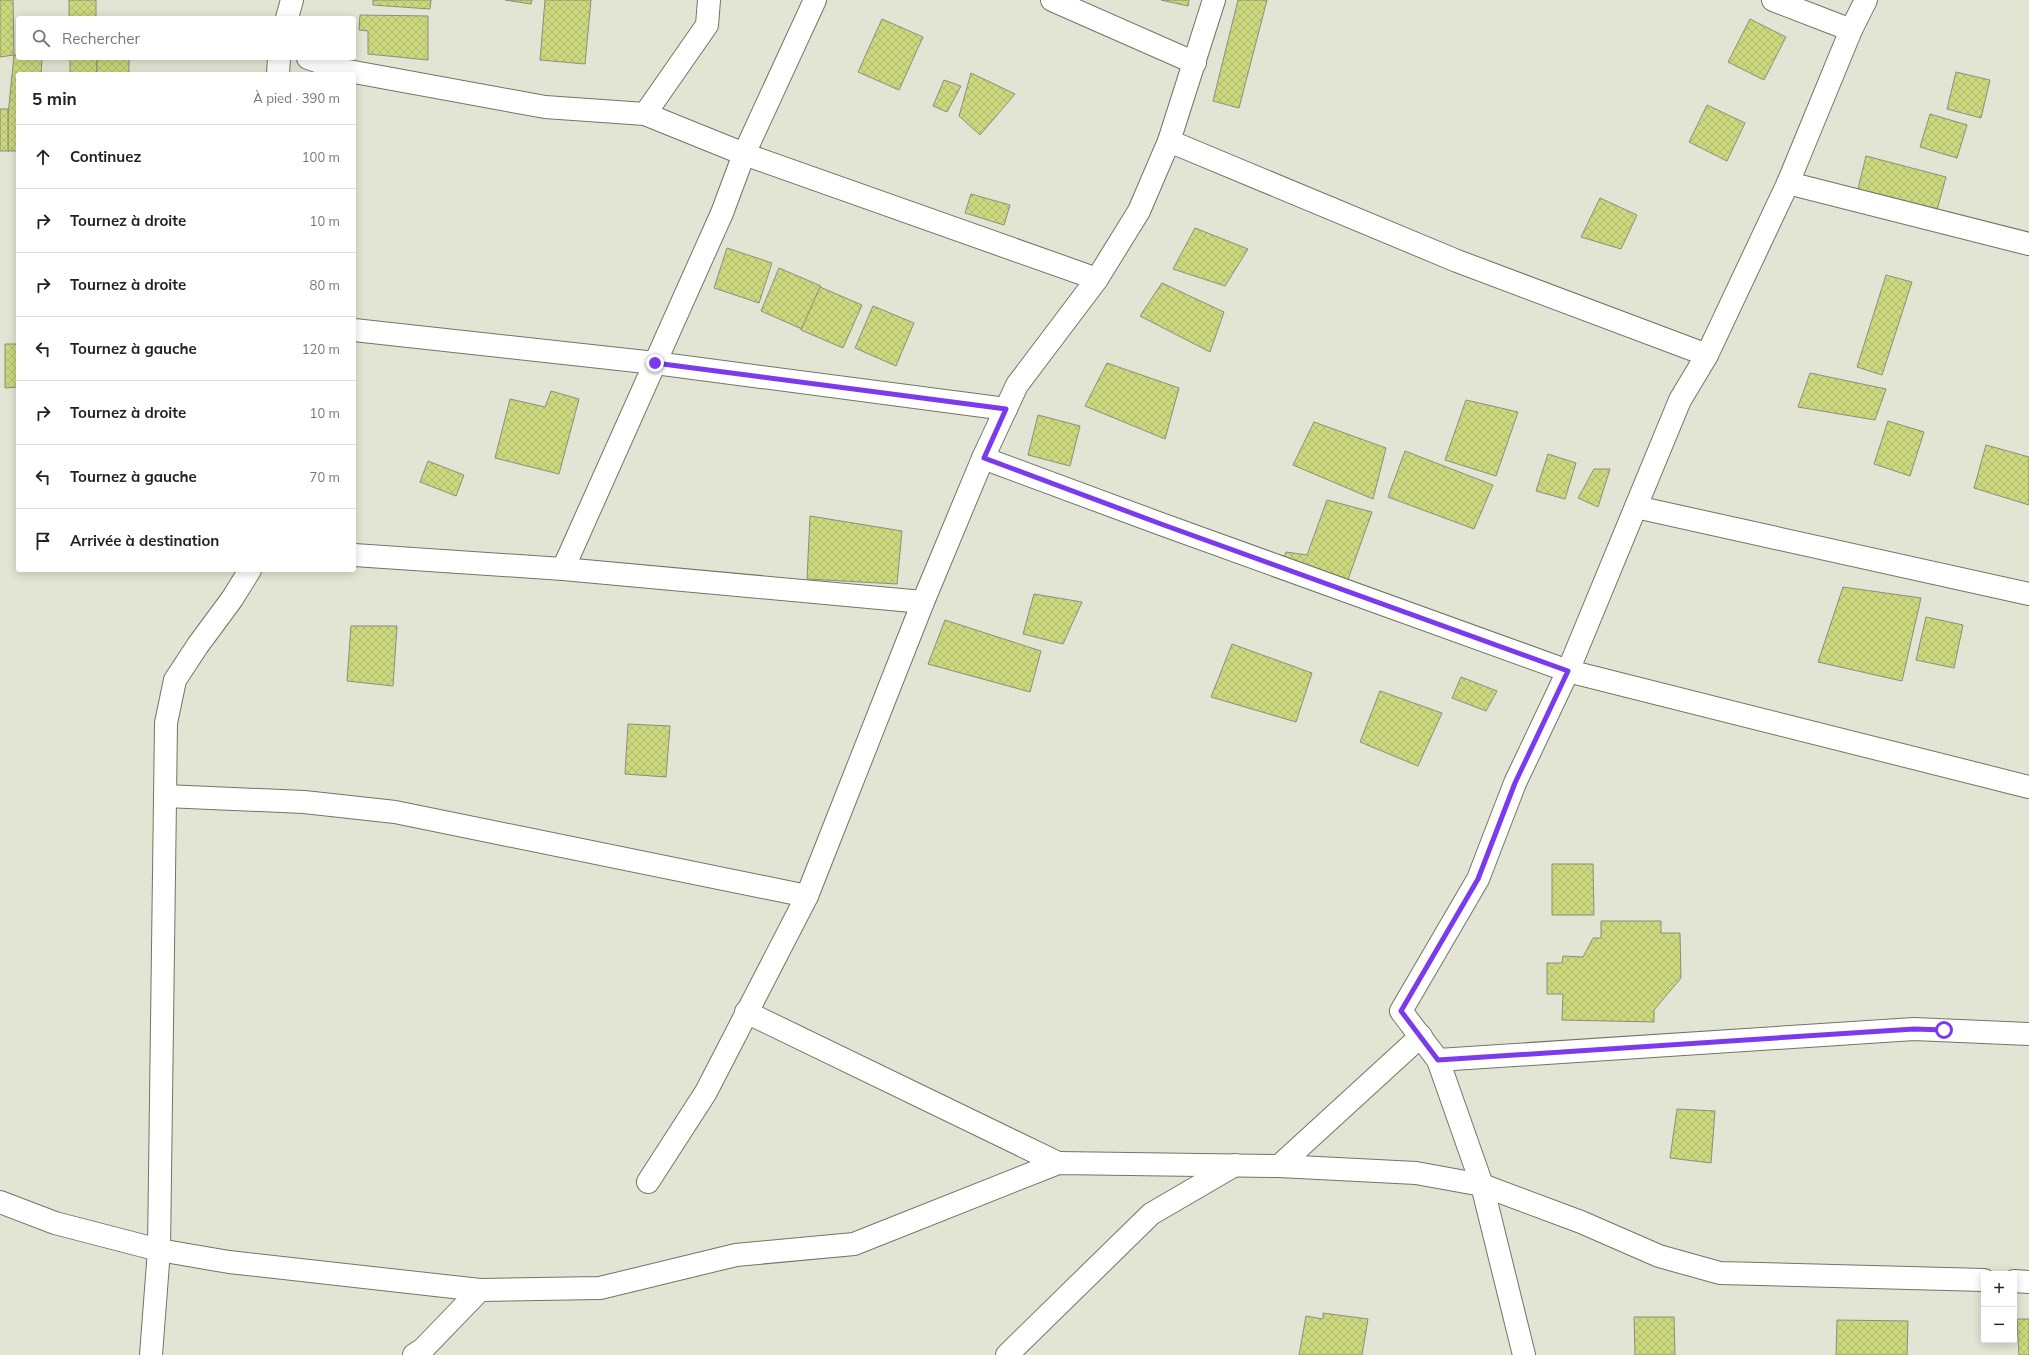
<!DOCTYPE html>
<html lang="fr">
<head>
<meta charset="utf-8">
<style>
  :root { --surface:#fff; --page:#f6f6f6; --text:#222; --muted:#767676; --line:#e0e0e0 }
  body { margin:0; font-family:Mulish,sans-serif; background:var(--page); color:var(--text) }
  .controls { position:absolute; right:12px; bottom:12px; display:grid; overflow:hidden; border-radius:4px; box-shadow:0 2px 10px #0003 }
  .controls button { width:36px; height:36px; display:grid; place-items:center; padding:0; border:0; border-bottom:1px solid var(--line); background:var(--surface); color:var(--text); font:20px sans-serif }
  .stop { position:absolute; width:12px; height:12px; margin:-9px; border:3px solid #7c3aed; border-radius:50%; background:#fff }
  .stop.end { background:#7c3aed; border-color:#fff; box-shadow:0 1px 4px #0008 }
  .list { margin:0; padding:0; list-style:none }
  h2 { display:flex; justify-content:space-between; align-items:center; height:52px; margin:0; padding:0 16px; font-size:17px }
  h2 small { font-size:13px; font-weight:400; color:var(--muted) }
  .list li { display:grid; grid-template-columns:26px 1fr auto; gap:12px; align-items:center; box-sizing:border-box; height:64px; padding:0 16px; border-top:1px solid var(--line) }
  .list b { display:block; font-size:15px; white-space:nowrap }
  .list em { font-size:13px; font-style:normal; color:var(--muted) }
  .icon { flex:none; width:22px; height:22px; fill:none; stroke:currentColor; stroke-width:2; stroke-linecap:round; stroke-linejoin:round }
  .map { position:relative; flex:none; width:2029px; height:1355px; overflow:hidden }
  .search { position:absolute; background:var(--surface); box-shadow:0 2px 10px #0003; left:16px; top:16px; width:340px; height:44px; display:flex; align-items:center; gap:10px; box-sizing:border-box; padding:0 14px; border-radius:4px; color:var(--muted); font-size:15px }
  .panel { position:absolute; background:var(--surface); box-shadow:0 2px 10px #0003; left:16px; top:72px; width:340px; height:500px; border-radius:4px }
  .map>svg:first-child { display:block }
  .building { fill:url(#building-cross-hatch); stroke:#8b8e7e }
  .lines { fill:none; stroke-linecap:round; stroke-linejoin:round }
  .minor-casing { stroke:#727565; stroke-width:24 }
  .minor { stroke:#fff; stroke-width:22 }
  .route { stroke:#7c3aed; stroke-width:5 }
</style>
</head>
<body>
<div class="map">
<svg width="2029" height="1355" viewBox="0 0 2029 1355">
  <defs>
    <pattern id="building-cross-hatch" width="8" height="8" patternUnits="userSpaceOnUse"><rect width="8" height="8" fill="#cbd87d"/><path d="M0 0l8 8M0 8l8-8" fill="none" stroke="#afba6c"/></pattern>
  </defs>
  <rect width="100%" height="100%" fill="#e2e5d3"/>
  <g class="building">
    <path d="M0 0H13L14 55 0 57Z"/>
    <rect x="69" y="0" width="27" height="18"/>
    <path d="M373 0H431L430 9 373 5Z"/>
    <path d="M505 0H532L531 4Z"/>
    <path d="M545 0H591L585 64 540 60Z"/>
    <path d="M1161 0H1189L1188 6Z"/>
    <path d="M1238 0H1267L1239 108 1213 101Z"/>
    <path d="M360 15 428 16V60L368 54V31L359 30Z"/>
    <path d="M882 19 923 37 899 90 858 72Z"/>
    <path d="M1750 19 1786 37 1764 80 1728 62Z"/>
    <path d="M14 55H18V58H42L41 74H18V151H8V116Z"/>
    <rect x="70" y="58" width="27" height="16"/>
    <rect x="97" y="58" width="32" height="16"/>
    <path d="M1956 72 1990 80 1981 118 1947 109Z"/>
    <path d="M971 73 1015 94 980 135 959 116Z"/>
    <path d="M944 80 961 86 947 112 933 106Z"/>
    <path d="M1707 105 1745 123 1727 161 1689 142Z"/>
    <rect x="0" y="109" width="8" height="42"/>
    <path d="M1930 114 1967 125 1957 158 1920 147Z"/>
    <path d="M1866 156 1946 177 1937 210 1858 189Z"/>
    <path d="M971 194 1010 205 1004 225 965 213Z"/>
    <path d="M1600 198 1637 215 1621 249 1581 237Z"/>
    <path d="M1195 228 1248 249 1225 286 1173 269Z"/>
    <path d="M727 248 772 263 759 303 714 288Z"/>
    <path d="M779 268 821 286 802 329 761 311Z"/>
    <path d="M1886 275 1912 282 1882 375 1857 367Z"/>
    <path d="M1162 283 1224 312 1210 352 1140 316Z"/>
    <path d="M820 287 862 305 843 348 801 330Z"/>
    <path d="M873 306 914 323 896 366 855 348Z"/>
    <path d="M5 344H18V387L5 388Z"/>
    <path d="M1107 363 1179 388 1165 439 1085 406Z"/>
    <path d="M1810 373 1886 389 1875 420 1798 407Z"/>
    <path d="M551 391 579 399 559 474 495 458 510 399 545 407Z"/>
    <path d="M1466 400 1518 412 1496 476 1445 460Z"/>
    <path d="M1038 415 1080 426 1070 466 1028 455Z"/>
    <path d="M1888 421 1924 432 1910 476 1874 464Z"/>
    <path d="M1314 422 1386 448 1373 499 1293 465Z"/>
    <path d="M1986 445 2029 457V505L1974 488Z"/>
    <path d="M1405 451 1493 485 1474 529 1388 497Z"/>
    <path d="M1548 454 1576 463 1565 499 1536 491Z"/>
    <path d="M428 461 464 475 456 496 420 482Z"/>
    <path d="M1594 469H1610L1598 507 1578 498Z"/>
    <path d="M1327 500 1372 512 1346 585 1281 564 1286 552 1307 555Z"/>
    <path d="M810 516 902 531 897 584 807 579Z"/>
    <path d="M1843 587 1921 598 1902 681 1818 662Z"/>
    <path d="M1034 594 1082 602 1063 644 1023 634Z"/>
    <path d="M1926 617 1963 625 1954 668 1916 660Z"/>
    <path d="M945 620 1041 651 1030 692 928 664Z"/>
    <path d="M351 626H397L393 686 347 681Z"/>
    <path d="M1232 644 1312 673 1296 722 1211 697Z"/>
    <path d="M1461 677 1497 691 1486 711 1452 698Z"/>
    <path d="M1380 691 1442 713 1418 766 1360 742Z"/>
    <path d="M628 724 670 726 666 777 625 774Z"/>
    <path d="M1552 864H1593L1594 915H1552Z"/>
    <path d="M1601 921H1661V933H1680L1681 978 1654 1010V1022L1562 1020 1563 994H1547V963H1562L1563 956 1583 957 1593 938H1601Z"/>
    <path d="M1677 1109 1715 1111 1711 1163 1670 1158Z"/>
    <path d="M1323 1313 1368 1319 1362 1355H1299L1306 1316 1323 1319Z"/>
    <path d="M1634 1317H1674L1675 1355H1635Z"/>
    <path d="M2017 1319H2029V1355H2019Z"/>
    <path d="M1837 1320 1908 1321 1907 1355H1836Z"/>
  </g>
  <g class="lines">
    <defs>
      <g id="minor">
        <path d="M1052 0 1195 63"/>
        <path d="M1773 0 1851 30"/>
        <path d="M287 18 292 0"/>
        <path d="M308 58 343 70 545 107 645 114 744 154 1097 279"/>
        <path d="M278 74 279 58"/>
        <path d="M645 114 707 25 709 0"/>
        <path d="M1169 141 1457 261 1707 355"/>
        <path d="M1788 183 2029 244"/>
        <path d="M354 330 655 363 1006 409"/>
        <path d="M983 458 1161 524 1568 671 2029 787"/>
        <path d="M1636 507 2029 594"/>
        <path d="M354 555 563 569 923 602"/>
        <path d="M563 569 722 213 744 154 815 0"/>
        <path d="M165 796 304 802 395 812 807 896"/>
        <path d="M746 1012 1058 1163"/>
        <path d="M1438 1060 1914 1029 2029 1034"/>
        <path d="M1279 1166 1421 1036"/>
        <path d="M648 1182 706 1092 807 896 923 602 983 458 1017 385 1097 279 1139 211 1169 141 1214 0"/>
        <path d="M0 1202 55 1223 159 1250 229 1262 480 1290 600 1288 736 1255 854 1244 1058 1163 1279 1166 1416 1173 1482 1185 1581 1222 1659 1256 1720 1273 1984 1280"/>
        <path d="M2014 1281 2029 1282"/>
        <path d="M151 1355 159 1250 166 723 175 680 198 645 232 599 250 570"/>
        <path d="M414 1355 423 1349 480 1290"/>
        <path d="M1007 1355 1151 1214 1235 1165"/>
        <path d="M1524 1355 1482 1185 1438 1060 1401 1011 1478 879 1515 783 1568 671 1680 400 1707 355 1788 183 1851 30 1866 0"/>
      </g>
    </defs>
    <use href="#minor" class="minor-casing"/>
    <use href="#minor" class="minor"/>
  </g>
  <g class="lines">
    <path class="route" d="M655 363 1006 409 984 458 1161 524 1568 671 1515 783 1478 879 1401 1011 1438 1060 1914 1029 1944 1030"/>
  </g>
</svg>
<div class="controls">
<button>+</button>
<button>−</button>
</div>
<div class="stop" style="left:1944px;top:1030px"></div>
<div class="stop end" style="left:655px;top:363px"></div>
<div class="search"><svg class="icon" aria-label="search" viewBox="0 0 24 24"><circle cx="10" cy="10" r="6"/><path d="M15 15l6 6"/></svg>Rechercher</div>
<section class="panel">
<h2>5 min<small>À pied · 390 m</small></h2>
<ul class="list">
<li><svg class="icon" aria-label="ahead" viewBox="0 0 24 24"><path d="M12 20V5M6 11l6-6 6 6"/></svg><div><b>Continuez</b></div><em>100 m</em></li>
<li><svg class="icon" aria-label="right" viewBox="0 0 24 24"><path d="M7 20v-9h11M14 6l5 5-5 5"/></svg><div><b>Tournez à droite</b></div><em>10 m</em></li>
<li><svg class="icon" aria-label="right" viewBox="0 0 24 24"><path d="M7 20v-9h11M14 6l5 5-5 5"/></svg><div><b>Tournez à droite</b></div><em>80 m</em></li>
<li><svg class="icon" aria-label="left" viewBox="0 0 24 24"><path d="M17 20v-9H6M10 6l-5 5 5 5"/></svg><div><b>Tournez à gauche</b></div><em>120 m</em></li>
<li><svg class="icon" aria-label="right" viewBox="0 0 24 24"><path d="M7 20v-9h11M14 6l5 5-5 5"/></svg><div><b>Tournez à droite</b></div><em>10 m</em></li>
<li><svg class="icon" aria-label="left" viewBox="0 0 24 24"><path d="M17 20v-9H6M10 6l-5 5 5 5"/></svg><div><b>Tournez à gauche</b></div><em>70 m</em></li>
<li><svg class="icon" aria-label="arrive" viewBox="0 0 24 24"><path d="M6 21V4h12l-3 4 3 4H6"/></svg><div><b>Arrivée à destination</b></div></li>
</ul>
</section>
</div>
</body>
</html>
